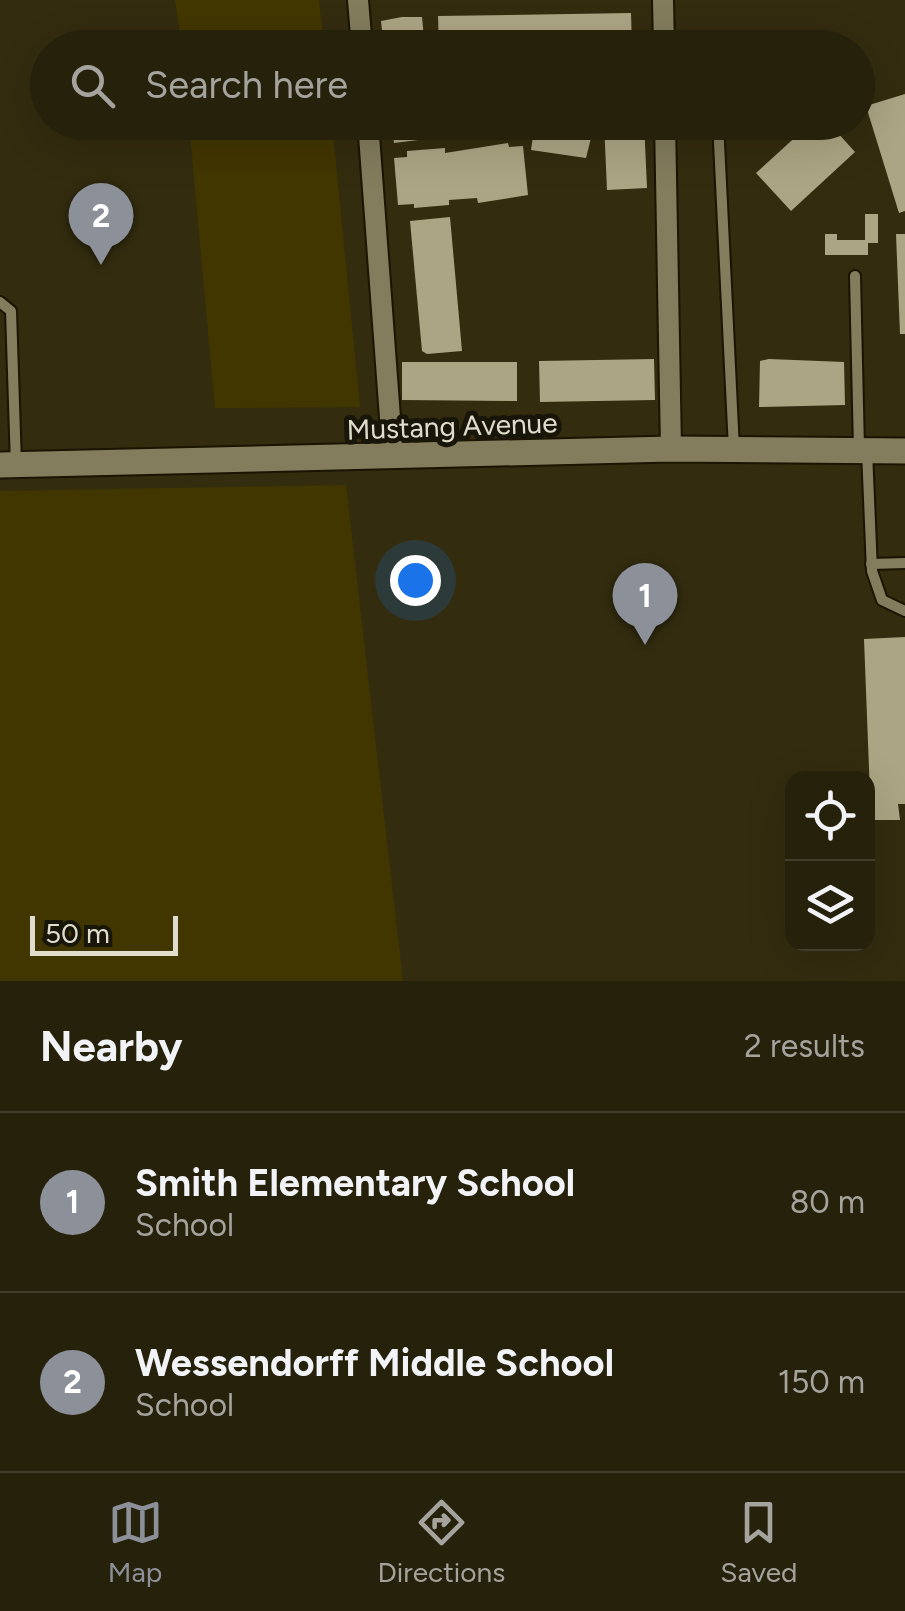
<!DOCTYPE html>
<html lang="en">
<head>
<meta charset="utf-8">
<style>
  :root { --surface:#26210b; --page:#2e2914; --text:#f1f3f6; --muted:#a4a39d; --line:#423e2c; --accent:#8c9099 }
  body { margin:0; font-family:Figtree,sans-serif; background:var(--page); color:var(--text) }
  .controls { position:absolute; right:30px; bottom:30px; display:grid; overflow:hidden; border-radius:20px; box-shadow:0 10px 40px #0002 }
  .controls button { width:90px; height:90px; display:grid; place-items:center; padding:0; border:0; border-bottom:2px solid var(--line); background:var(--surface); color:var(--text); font:50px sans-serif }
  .scale { position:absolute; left:30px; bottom:25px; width:148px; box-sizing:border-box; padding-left:10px; border:5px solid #e1ddcd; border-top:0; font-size:28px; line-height:35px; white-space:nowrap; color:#e1ddcd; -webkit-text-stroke:8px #181509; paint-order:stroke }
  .you { position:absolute; left:415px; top:580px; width:35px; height:35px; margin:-25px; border:8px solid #fff; border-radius:50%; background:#1a73e8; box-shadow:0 0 0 15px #1a73e833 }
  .badge { display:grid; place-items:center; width:65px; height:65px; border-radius:50%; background:var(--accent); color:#fff; font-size:32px; font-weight:700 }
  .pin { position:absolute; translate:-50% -82px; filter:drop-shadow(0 2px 5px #0008) }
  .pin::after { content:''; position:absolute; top:52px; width:35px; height:30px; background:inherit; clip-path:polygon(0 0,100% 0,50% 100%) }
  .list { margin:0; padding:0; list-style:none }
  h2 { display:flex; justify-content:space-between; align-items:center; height:130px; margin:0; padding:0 40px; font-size:42px }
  h2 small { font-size:32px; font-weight:400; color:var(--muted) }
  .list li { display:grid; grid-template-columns:65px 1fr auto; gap:30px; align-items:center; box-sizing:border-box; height:180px; padding:0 40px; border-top:2px solid var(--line) }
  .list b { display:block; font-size:38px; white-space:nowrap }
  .list p { margin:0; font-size:32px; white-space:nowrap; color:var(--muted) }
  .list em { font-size:32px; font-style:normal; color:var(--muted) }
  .icon { flex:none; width:55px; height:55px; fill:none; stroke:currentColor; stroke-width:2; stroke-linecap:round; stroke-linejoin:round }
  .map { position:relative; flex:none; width:905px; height:981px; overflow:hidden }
  .search { position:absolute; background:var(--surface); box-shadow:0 10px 40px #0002; left:30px; right:30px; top:30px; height:110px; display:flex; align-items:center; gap:25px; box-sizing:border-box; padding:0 35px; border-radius:55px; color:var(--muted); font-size:38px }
  .sheet { height:490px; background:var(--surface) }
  nav { display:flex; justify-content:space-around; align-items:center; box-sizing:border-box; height:140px; border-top:2px solid var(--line); background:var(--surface); font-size:28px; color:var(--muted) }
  nav a { display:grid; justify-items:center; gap:5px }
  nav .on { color:var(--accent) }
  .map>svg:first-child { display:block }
  .green { fill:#423600 }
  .building { fill:#aca584 }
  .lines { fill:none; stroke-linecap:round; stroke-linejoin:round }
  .lane-casing { stroke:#1b1400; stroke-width:14 }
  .street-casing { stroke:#1b1400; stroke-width:24 }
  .secondary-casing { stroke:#1b1400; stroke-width:29 }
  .lane { stroke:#837c5d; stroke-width:10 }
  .street { stroke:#837c5d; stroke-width:20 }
  .secondary { stroke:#837c5d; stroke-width:25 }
  .labels { text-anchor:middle; stroke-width:10; stroke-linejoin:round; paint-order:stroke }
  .street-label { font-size:28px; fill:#e1ddcd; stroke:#181509 }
</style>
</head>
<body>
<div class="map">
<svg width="905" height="981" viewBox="0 0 905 981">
  <rect width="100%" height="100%" fill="#332c0f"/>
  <g class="green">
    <path d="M175 0H319L324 47H182Z"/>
    <path d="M189 123H332L360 407 215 408Z"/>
    <path d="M346 485 403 981H0V491Z"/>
  </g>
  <g class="building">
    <path d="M631 13 632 48H439L438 16Z"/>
    <path d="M402 17H422L425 48H384L381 21Z"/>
    <path d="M905 94V211L899 213 866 106Z"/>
    <path d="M392 122H434L435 138 394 143Z"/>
    <path d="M440 122H521L519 132 497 129V133Z"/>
    <path d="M529 122H595L586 158 531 150 534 129H529Z"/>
    <path d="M604 122H644L647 188 607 190Z"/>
    <path d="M812 122H828L855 152 791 211 756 173Z"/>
    <path d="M508 143 509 147 523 146 528 195 478 203 477 198 449 200V205L414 208V204L398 205 394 158 407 157V151L445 148V153Z"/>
    <path d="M865 214H878V243H868V255H825V234H837V240H865Z"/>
    <path d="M450 217 462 351 427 354 422 351 410 221Z"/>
    <path d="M896 234H905V334H900Z"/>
    <path d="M654 359 655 400 540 402 539 361Z"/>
    <path d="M769 359 844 362 845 405 759 407 760 361Z"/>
    <path d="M402 362H517V401L402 400Z"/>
    <path d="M905 637V804H898L900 820H871L864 639Z"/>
  </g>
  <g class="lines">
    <defs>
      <g id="lane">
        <path d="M714 41V48"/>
        <path d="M718 122 734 449"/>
        <path d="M855 276 859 449"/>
        <path d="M0 302 11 311 16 465"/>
        <path d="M867 451 872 571 882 600 905 611"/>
        <path d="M871 564 905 563"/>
      </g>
      <g id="street">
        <path d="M358 0 362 48"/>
        <path d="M663 0 664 48"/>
        <path d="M368 122 393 458"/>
        <path d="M665 122 671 449"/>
      </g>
      <path id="secondary" d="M0 465 671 449 905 451"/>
    </defs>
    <use href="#lane" class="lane-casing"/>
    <use href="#street" class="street-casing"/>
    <use href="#secondary" class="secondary-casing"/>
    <use href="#lane" class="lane"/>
    <use href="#street" class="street"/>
    <use href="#secondary" class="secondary"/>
  </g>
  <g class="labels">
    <g class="street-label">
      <text transform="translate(452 426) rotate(-2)" y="10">Mustang Avenue</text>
    </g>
  </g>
</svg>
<div class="controls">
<button><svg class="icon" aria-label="locate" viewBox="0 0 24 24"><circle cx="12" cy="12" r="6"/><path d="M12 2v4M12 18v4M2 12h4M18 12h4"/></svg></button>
<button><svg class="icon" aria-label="layers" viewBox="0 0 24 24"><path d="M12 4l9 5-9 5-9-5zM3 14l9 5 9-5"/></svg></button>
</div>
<div class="scale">50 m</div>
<div class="you"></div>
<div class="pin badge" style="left:645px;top:645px">1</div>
<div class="pin badge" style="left:101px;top:265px">2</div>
<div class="search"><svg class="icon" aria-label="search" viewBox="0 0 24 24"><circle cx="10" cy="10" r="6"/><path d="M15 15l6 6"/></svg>Search here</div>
</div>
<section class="sheet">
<h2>Nearby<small>2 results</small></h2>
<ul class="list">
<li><span class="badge">1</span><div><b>Smith Elementary School</b><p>School</p></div><em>80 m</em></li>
<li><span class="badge">2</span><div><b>Wessendorff Middle School</b><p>School</p></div><em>150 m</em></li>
</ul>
</section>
<nav>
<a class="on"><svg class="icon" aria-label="map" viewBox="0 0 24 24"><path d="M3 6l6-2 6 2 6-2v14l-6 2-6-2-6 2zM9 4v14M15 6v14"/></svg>Map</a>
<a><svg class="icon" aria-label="directions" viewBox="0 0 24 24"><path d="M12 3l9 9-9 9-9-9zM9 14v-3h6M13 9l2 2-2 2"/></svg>Directions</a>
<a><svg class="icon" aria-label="saved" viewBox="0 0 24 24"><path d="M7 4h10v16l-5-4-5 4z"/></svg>Saved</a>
</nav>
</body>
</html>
